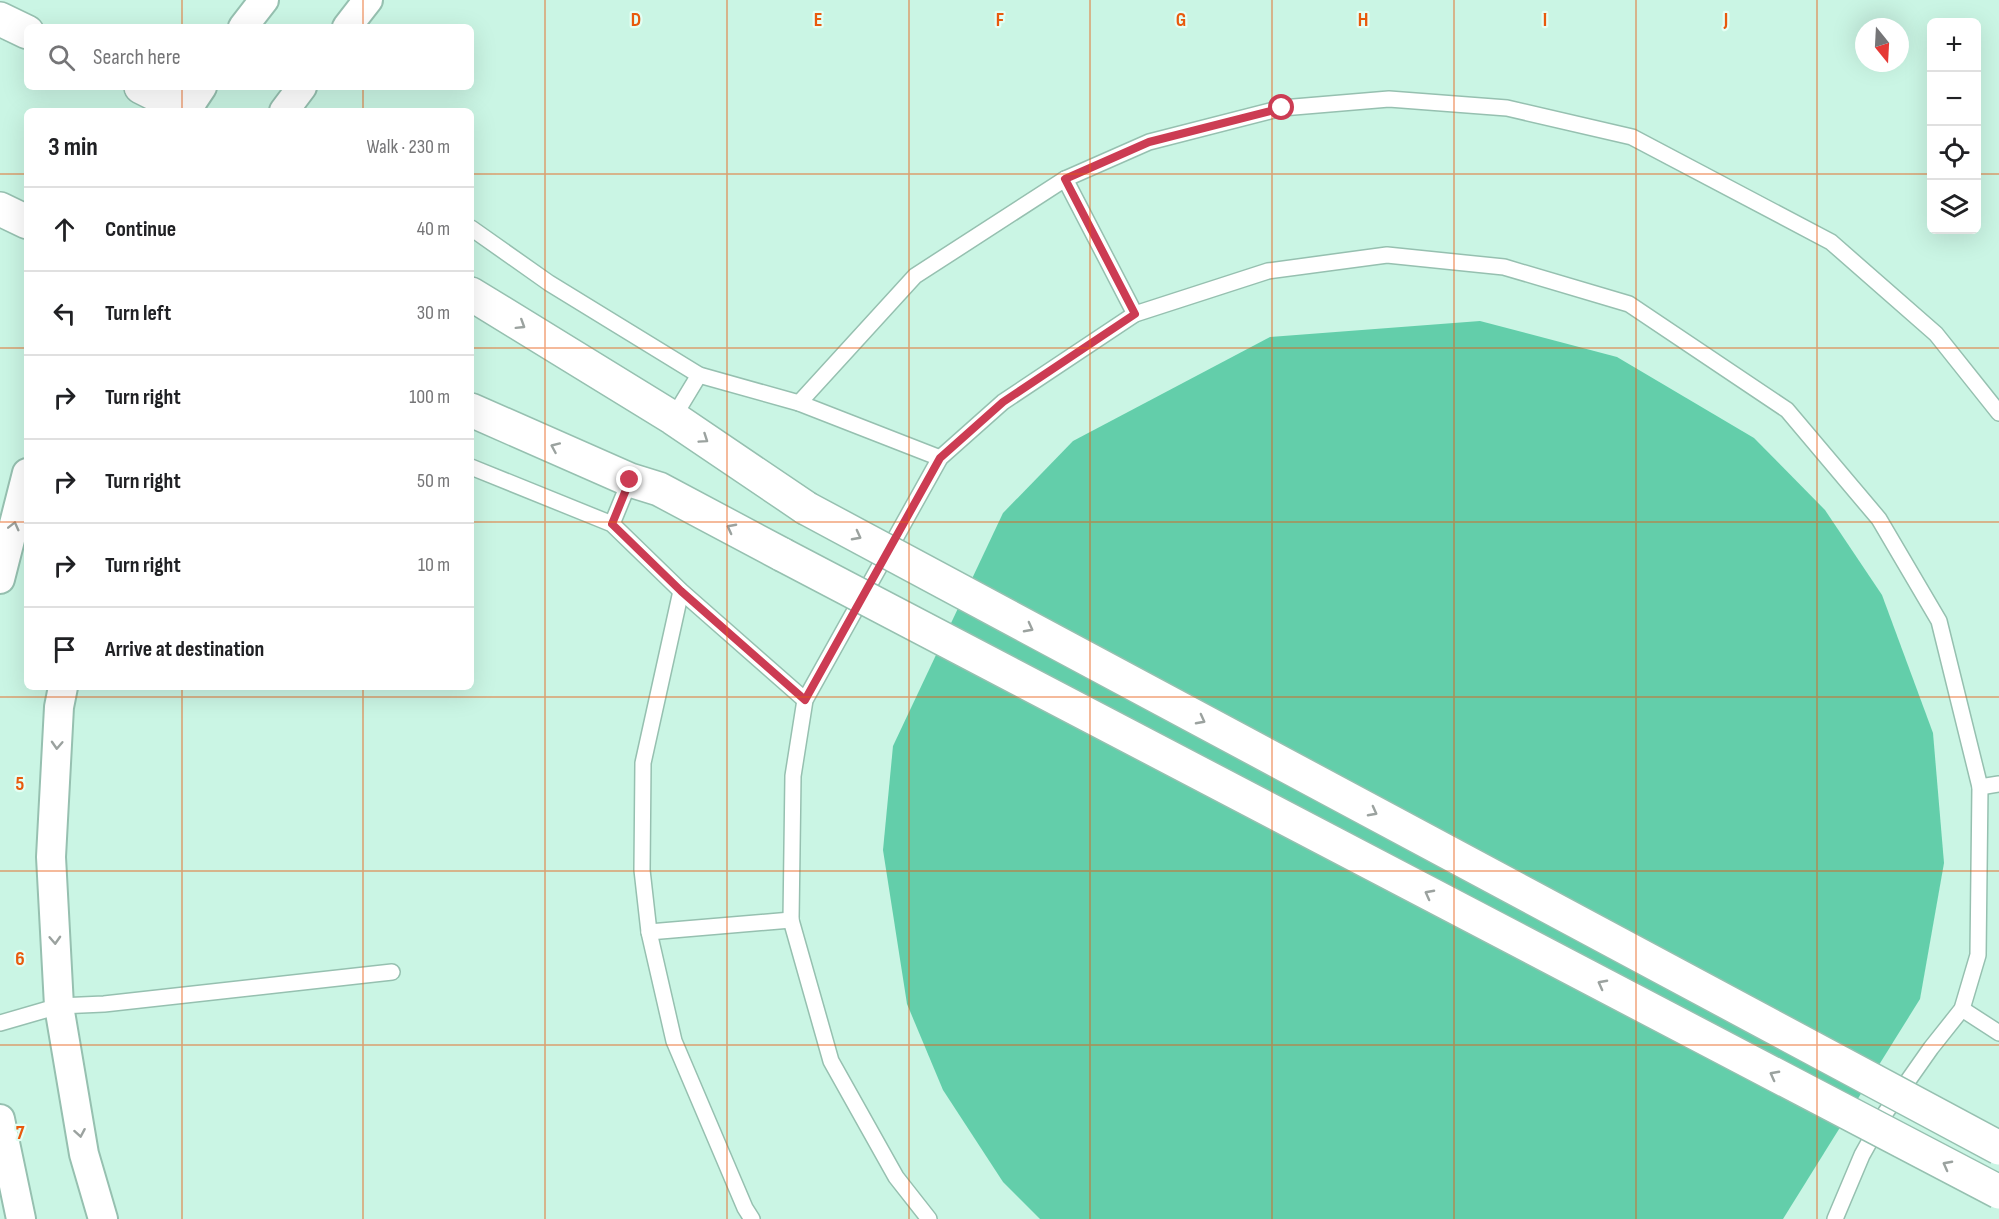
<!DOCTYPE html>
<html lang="en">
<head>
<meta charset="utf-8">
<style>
  :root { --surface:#fff; --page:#f6f6f6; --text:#202124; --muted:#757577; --line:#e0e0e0 }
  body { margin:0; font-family:"Sofia Sans Condensed",sans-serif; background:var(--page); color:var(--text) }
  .controls { position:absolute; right:18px; top:18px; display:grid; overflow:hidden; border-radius:9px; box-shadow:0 6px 24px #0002 }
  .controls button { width:54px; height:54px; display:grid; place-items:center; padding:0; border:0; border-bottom:2px solid var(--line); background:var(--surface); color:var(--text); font:30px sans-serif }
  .compass { position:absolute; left:1855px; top:18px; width:54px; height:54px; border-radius:50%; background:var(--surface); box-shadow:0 6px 24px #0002; rotate:162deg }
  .stop { position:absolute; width:18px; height:18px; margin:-14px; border:4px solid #cc3c53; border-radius:50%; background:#fff }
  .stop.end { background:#cc3c53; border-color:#fff; box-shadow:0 2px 6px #0008 }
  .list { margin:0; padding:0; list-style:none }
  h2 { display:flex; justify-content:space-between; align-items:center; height:78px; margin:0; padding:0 24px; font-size:26px }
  h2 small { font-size:20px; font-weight:400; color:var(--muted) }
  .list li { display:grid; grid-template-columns:39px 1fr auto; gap:18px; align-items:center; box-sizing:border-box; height:84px; padding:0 24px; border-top:2px solid var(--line) }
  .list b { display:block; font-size:22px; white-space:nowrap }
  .list em { font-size:20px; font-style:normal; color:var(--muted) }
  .icon { flex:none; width:33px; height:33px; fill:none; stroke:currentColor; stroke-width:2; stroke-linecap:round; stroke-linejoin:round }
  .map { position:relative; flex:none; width:1999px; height:1219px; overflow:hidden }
  .search { position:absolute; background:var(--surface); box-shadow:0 6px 24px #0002; left:24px; top:24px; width:450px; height:66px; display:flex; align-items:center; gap:15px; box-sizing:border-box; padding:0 21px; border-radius:9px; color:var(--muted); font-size:22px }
  .panel { position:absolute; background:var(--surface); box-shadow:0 6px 24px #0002; left:24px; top:108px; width:450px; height:582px; border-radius:9px }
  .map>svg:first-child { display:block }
  .water { fill:#63ceaa }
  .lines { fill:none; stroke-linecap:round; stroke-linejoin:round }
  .lane-casing { stroke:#96c0b0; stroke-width:18 }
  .street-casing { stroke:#96c0b0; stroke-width:32 }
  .secondary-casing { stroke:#96c0b0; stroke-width:36 }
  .lane { stroke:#fff; stroke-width:15 }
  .street { stroke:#fff; stroke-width:28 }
  .secondary { stroke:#fff; stroke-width:33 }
  .secondary-bridge-casing { stroke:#96c0b0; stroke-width:36; stroke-linecap:butt }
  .secondary-bridge { stroke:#fff; stroke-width:33 }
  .oneway { stroke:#9ba29f }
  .route { stroke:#cc3c53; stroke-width:8 }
  .grid { fill:none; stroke:#e8590c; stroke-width:1.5; stroke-opacity:0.55 }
  .grid-label { font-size:20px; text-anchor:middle; font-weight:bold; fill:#e8590c; stroke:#e4fef3; stroke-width:4.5; stroke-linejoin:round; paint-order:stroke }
</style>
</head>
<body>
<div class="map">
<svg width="1999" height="1219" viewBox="0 0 1999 1219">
  <rect width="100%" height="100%" fill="#caf5e4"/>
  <path class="water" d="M1480 321 1617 357 1754 438 1825 510 1882 595 1933 733 1944 863 1920 999 1783 1219H1040L1003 1182 943 1090 907 1004 883 850 893 746 1003 513 1073 441 1270 337Z"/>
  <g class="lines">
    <defs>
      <g id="lane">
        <path d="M1065 179 1135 314"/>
        <path d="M471 228 549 283 699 375 799 403 940 458"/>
        <path d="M799 403 915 276 1065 179 1149 142 1282 108 1389 99 1507 108 1632 137 1831 242 1936 334 1999 413"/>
        <path d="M673 418 699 375"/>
        <path d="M471 467 612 524 681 591 805 700"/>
        <path d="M612 524 630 480"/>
        <path d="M681 591 643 763 642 870 649 932 674 1041 745 1208 752 1219"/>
        <path d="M1980 787 1999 784"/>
        <path d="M649 932 791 920"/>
        <path d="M1962 1009 1999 1033"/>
        <path d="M0 1023 59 1006 104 1004 392 972"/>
        <path d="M929 1219 896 1177 831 1061 791 920 793 776 805 700 940 458 1003 402 1135 314 1268 271 1387 255 1504 267 1629 304 1787 410 1879 519 1939 621 1980 787 1978 955 1962 1009 1931 1048 1886 1112 1862 1155 1835 1219"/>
      </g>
      <g id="street">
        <path d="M243 27 264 0"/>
        <path d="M347 27 368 0"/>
        <path d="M186 111 202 87"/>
        <path d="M284 111 302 87"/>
        <path d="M0 579 27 473"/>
        <path d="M63 687 59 707 51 857 59 1006 84 1154 103 1219"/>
        <path d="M0 1119 21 1219"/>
      </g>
      <g id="secondary">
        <path d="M0 19 27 32"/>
        <path d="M141 87 189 111"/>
        <path d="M0 209 27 222"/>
        <path d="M471 294 673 418 806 508"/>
        <path d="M471 410 630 480 659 489 783 555"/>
      </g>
    </defs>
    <use href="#lane" class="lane-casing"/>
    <use href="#street" class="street-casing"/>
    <use href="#secondary" class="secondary-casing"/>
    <use href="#lane" class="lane"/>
    <use href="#street" class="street"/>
    <use href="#secondary" class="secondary"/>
    <defs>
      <g id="secondary-bridge">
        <path d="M806 508 1999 1148"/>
        <path d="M783 555 1999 1192"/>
      </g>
    </defs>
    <use href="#secondary-bridge" class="secondary-bridge-casing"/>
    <use href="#secondary-bridge" class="secondary-bridge"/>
  </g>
  <defs><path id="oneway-chevron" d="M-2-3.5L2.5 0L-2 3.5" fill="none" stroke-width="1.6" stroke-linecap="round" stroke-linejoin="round" transform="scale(1.5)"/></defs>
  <g class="oneway">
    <use href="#oneway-chevron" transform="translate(521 325) rotate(32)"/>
    <use href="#oneway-chevron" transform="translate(704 439) rotate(34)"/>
    <use href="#oneway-chevron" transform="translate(555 447) rotate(-156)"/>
    <use href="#oneway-chevron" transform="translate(14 526) rotate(-76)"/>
    <use href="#oneway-chevron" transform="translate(731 528) rotate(-152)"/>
    <use href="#oneway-chevron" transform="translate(857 536) rotate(28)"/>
    <use href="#oneway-chevron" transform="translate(1029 628) rotate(28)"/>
    <use href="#oneway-chevron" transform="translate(1201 720) rotate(28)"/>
    <use href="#oneway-chevron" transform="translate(57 745) rotate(93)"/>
    <use href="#oneway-chevron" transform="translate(1373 812) rotate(28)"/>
    <use href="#oneway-chevron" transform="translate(1429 894) rotate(-152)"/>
    <use href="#oneway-chevron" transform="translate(55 940) rotate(87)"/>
    <use href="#oneway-chevron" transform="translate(1602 984) rotate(-152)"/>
    <use href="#oneway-chevron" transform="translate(1774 1075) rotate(-152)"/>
    <use href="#oneway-chevron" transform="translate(80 1133) rotate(80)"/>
    <use href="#oneway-chevron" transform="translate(1947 1165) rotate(-152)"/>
  </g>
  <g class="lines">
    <path class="route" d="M630 480 612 524 681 591 805 700 940 458 1003 402 1135 314 1065 179 1149 142 1282 108"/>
  </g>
  <path class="grid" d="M182 0V27M363 0V27M545 0V1219M727 0V1219M909 0V1219M1090 0V1219M1272 0V1219M1454 0V1219M1636 0V1219M1817 0V1219M182 87V111M363 87V111M0 174H27M471 174H1932M1976 174H1999M0 348H27M471 348H1999M0 522H27M471 522H1999M182 687V1219M363 687V1219M0 697H1999M0 871H1999M0 1045H1999"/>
  <g class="grid-label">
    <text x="636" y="26">D</text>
    <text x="818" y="26">E</text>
    <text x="1000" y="26">F</text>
    <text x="1181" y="26">G</text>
    <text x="1363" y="26">H</text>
    <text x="1545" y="26">I</text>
    <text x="1726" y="26">J</text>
    <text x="20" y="790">5</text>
    <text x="20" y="965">6</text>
    <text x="20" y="1139">7</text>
  </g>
</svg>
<div class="controls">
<button>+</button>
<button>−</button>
<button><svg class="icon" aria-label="locate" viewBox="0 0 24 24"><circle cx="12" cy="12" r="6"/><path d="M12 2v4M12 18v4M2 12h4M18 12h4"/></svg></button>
<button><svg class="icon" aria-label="layers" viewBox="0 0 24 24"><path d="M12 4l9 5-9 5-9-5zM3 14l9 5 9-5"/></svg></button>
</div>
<svg class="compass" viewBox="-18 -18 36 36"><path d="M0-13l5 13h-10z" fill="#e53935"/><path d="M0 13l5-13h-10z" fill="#757577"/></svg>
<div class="stop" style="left:1282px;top:108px"></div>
<div class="stop end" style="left:630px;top:480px"></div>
<div class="search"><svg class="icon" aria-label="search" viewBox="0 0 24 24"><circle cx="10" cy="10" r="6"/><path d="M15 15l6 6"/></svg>Search here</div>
<section class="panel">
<h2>3 min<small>Walk · 230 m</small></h2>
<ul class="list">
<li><svg class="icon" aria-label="ahead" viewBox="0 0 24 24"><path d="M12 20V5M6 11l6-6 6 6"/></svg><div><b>Continue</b></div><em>40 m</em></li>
<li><svg class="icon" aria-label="left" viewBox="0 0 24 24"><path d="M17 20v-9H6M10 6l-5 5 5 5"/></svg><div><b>Turn left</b></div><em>30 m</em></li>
<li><svg class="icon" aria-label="right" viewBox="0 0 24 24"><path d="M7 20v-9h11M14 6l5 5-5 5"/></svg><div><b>Turn right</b></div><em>100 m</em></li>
<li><svg class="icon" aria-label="right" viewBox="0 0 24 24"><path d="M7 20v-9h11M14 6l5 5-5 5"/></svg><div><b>Turn right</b></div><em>50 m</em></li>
<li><svg class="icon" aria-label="right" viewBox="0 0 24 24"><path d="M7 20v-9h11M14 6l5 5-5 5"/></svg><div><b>Turn right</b></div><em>10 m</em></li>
<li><svg class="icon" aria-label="arrive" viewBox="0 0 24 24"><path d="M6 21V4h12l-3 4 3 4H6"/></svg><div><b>Arrive at destination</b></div></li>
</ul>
</section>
</div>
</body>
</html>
